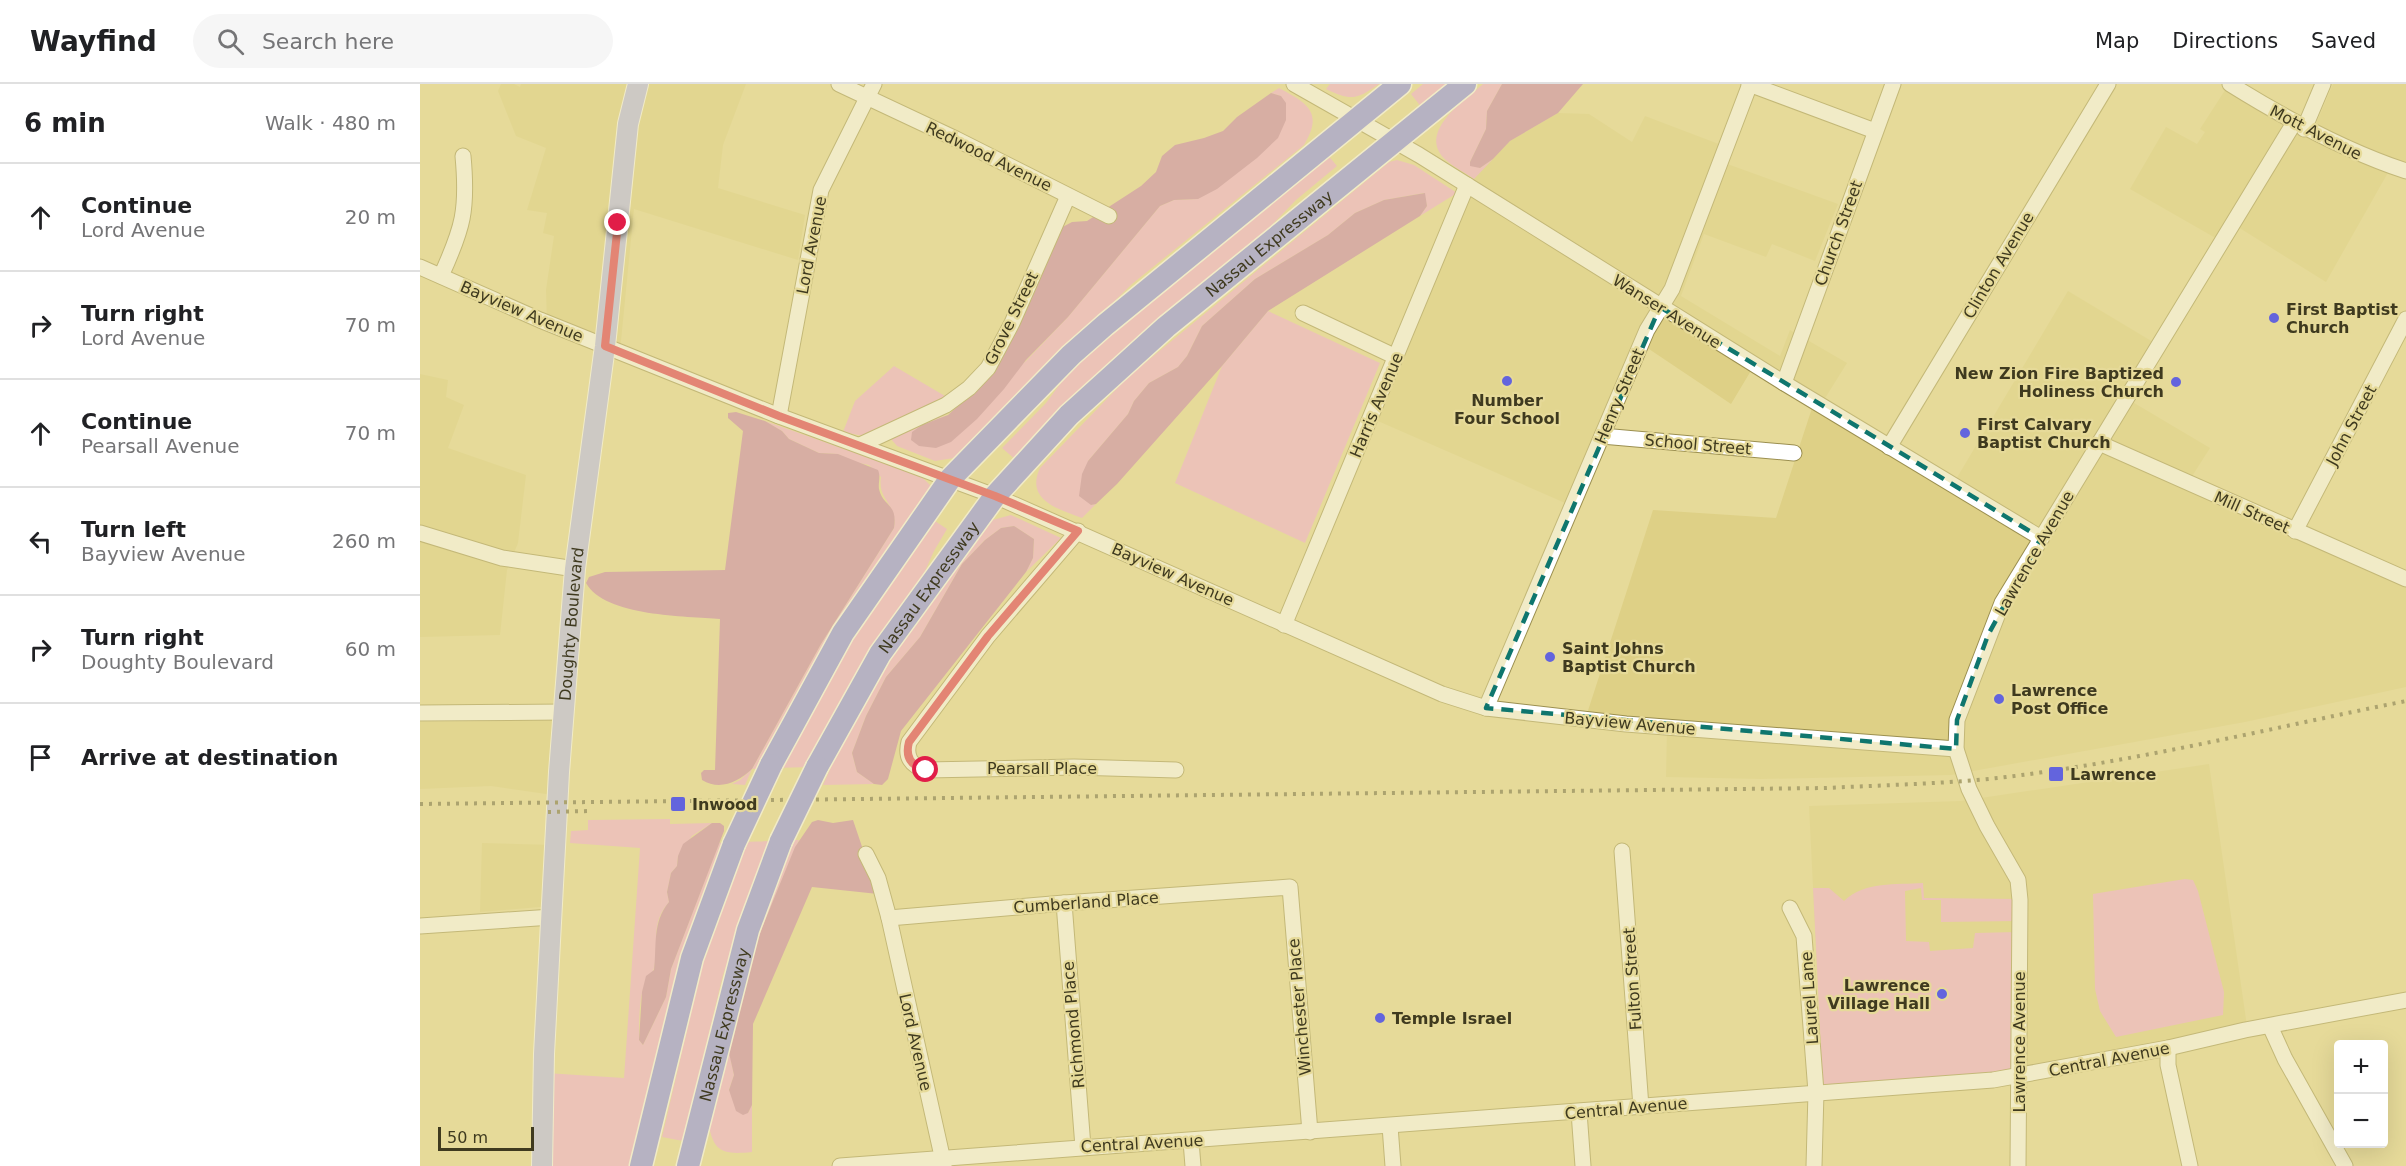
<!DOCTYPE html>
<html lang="en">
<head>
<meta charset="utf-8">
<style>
  :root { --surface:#fff; --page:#f6f6f6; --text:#202124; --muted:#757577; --line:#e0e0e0 }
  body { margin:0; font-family:"DejaVu Sans",sans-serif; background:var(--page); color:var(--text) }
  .controls { position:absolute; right:18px; bottom:18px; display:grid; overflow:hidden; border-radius:6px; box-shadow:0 6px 24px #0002 }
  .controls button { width:54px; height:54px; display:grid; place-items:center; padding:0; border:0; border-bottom:2px solid var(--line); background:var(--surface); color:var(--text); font:30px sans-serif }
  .scale { position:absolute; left:18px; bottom:15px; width:96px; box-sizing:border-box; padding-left:6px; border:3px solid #3f3a1f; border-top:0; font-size:16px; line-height:21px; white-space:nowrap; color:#3f3a1f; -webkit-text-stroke:4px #e6da99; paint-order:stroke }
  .stop { position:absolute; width:18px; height:18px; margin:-14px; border:4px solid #e11d48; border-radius:50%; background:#fff }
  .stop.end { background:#e11d48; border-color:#fff; box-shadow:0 2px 6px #0008 }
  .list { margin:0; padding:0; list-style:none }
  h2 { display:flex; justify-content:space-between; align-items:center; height:78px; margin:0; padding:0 24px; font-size:26px }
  h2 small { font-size:20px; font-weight:400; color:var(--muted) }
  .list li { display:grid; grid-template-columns:39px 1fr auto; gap:18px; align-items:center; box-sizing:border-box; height:108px; padding:0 24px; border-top:2px solid var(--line) }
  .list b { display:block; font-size:22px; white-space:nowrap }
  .list p { margin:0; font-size:20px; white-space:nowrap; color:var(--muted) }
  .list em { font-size:20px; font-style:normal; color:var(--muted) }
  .icon { flex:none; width:33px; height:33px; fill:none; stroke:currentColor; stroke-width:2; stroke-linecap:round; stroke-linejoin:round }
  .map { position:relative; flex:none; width:1986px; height:1082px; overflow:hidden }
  header { display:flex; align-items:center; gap:36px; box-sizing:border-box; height:84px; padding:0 30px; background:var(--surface); border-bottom:2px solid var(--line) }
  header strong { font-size:28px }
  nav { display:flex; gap:33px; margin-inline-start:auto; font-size:21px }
  .search { width:420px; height:54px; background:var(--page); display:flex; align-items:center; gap:15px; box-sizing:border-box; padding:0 21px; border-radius:33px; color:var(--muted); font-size:22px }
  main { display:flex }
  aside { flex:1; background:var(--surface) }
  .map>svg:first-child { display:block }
  .built { fill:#ded086 }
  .green { fill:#f3a7dc }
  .forest { fill:#c579af }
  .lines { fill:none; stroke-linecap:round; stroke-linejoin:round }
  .minor-casing { stroke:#9b8f50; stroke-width:17 }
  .major-casing { stroke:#fff; stroke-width:22 }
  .highway-casing { stroke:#fff; stroke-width:25 }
  .minor { stroke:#fff; stroke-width:15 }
  .major { stroke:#b0b4f8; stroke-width:20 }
  .highway { stroke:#7c82f3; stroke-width:22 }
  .rail { stroke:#67603c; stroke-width:4; stroke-dasharray:3 6; stroke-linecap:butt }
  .highway-bridge-casing { stroke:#fff; stroke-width:25; stroke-linecap:butt }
  .highway-bridge { stroke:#7c82f3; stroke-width:22 }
  .route { stroke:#e11d48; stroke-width:8 }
  .marked { fill:none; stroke:#0f766e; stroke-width:4.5; stroke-dasharray:12 8; stroke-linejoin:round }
  .poi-dot { fill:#6364dd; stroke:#e6da99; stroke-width:2 }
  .labels { text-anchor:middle; stroke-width:4.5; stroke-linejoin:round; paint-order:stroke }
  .street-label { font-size:16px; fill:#3f3a1f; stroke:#e6da99 }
  .poi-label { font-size:16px; font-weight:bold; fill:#3f3a1f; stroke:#e6da99; text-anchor:start }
</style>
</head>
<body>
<header>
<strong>Wayfind</strong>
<div class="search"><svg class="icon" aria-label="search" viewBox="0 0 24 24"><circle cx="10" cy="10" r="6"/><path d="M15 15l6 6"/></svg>Search here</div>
<nav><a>Map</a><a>Directions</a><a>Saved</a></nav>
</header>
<main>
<aside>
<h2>6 min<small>Walk · 480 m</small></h2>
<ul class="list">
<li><svg class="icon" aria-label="ahead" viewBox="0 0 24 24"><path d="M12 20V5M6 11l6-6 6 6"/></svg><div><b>Continue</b><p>Lord Avenue</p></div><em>20 m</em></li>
<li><svg class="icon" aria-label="right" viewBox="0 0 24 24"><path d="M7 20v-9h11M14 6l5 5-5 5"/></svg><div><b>Turn right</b><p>Lord Avenue</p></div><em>70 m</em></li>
<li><svg class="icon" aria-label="ahead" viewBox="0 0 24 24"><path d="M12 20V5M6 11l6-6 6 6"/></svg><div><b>Continue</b><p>Pearsall Avenue</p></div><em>70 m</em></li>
<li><svg class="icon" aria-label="left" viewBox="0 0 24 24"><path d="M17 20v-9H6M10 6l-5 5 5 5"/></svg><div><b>Turn left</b><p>Bayview Avenue</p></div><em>260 m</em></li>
<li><svg class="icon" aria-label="right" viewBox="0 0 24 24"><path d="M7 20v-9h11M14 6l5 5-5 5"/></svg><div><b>Turn right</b><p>Doughty Boulevard</p></div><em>60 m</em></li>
<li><svg class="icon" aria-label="arrive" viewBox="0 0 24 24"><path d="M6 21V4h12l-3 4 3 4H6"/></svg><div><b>Arrive at destination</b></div></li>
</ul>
</aside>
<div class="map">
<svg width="1986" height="1082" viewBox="0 0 1986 1082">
  <rect width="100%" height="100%" fill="#e6da99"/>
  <g class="built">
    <path d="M81 0H94L100 3 101 0H326L303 61 298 104 385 131 378 176 214 125 200 267 127 237 126 206 134 152 123 149 127 129 107 126 126 64 96 52 78 7Z"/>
    <path d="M1809 0 1895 42 1913 0H1986V81L1974 78 1906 198 1810 138 1799 156 1710 105 1746 43 1777 60 1785 48 1780 45Z"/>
    <path d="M1138 29 1169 30 1212 58 1225 32 1304 62 1299 77 1418 120 1395 177 1352 160 1346 173 1284 150 1261 212 1360 272 1370 246 1427 279 1402 319 1532 402 1648 207 1733 258 1699 310 1790 364 1769 397 1986 495V603L1825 638 1531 691 1342 695 1246 693 1247 645 1164 639 1233 426 1356 434 1394 318 1335 280 1311 320 1223 261 1152 422 951 334 1047 101 1090 57Z"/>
    <path d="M0 290 28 296 26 313 44 321 28 364 106 391 98 459 87 486 80 551 0 553Z"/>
    <path d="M135 636 133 711 71 702 0 705V638Z"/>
    <path d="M1789 680 1827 942 1593 990 1403 1005 1389 722 1541 717Z"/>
    <path d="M62 759 134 761 131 822 60 828Z"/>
  </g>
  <g class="green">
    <path d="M910 0H959C936 16 931 17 906 5Z"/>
    <path d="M1003 0H1032L1002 24 991 10Z"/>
    <path d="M1063 0H1082L1067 27 1066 45 1050 78 1060 84 1073 75 1054 95C1046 89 1035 84 1027 77 995 49 1044 17 1063 0Z"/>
    <path d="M859 4C887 19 904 28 884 61L712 200 534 374 515 377 477 362 471 355 498 340 528 331 502 341 499 362 606 277 648 233 740 122 754 116 778 115 861 12 851 9Z"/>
    <path d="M907 70 917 82 876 116 847 146 741 236 596 376 582 364 626 319 646 292 712 228Z"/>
    <path d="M977 76 994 81 1037 109 1000 132 1007 122 1004 109 964 116 935 129 908 151 835 195 782 242 767 272 758 283 729 299 714 317 708 330 668 377 671 421 676 420 662 434C638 425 605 416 620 384L709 292 969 78Z"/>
    <path d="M848 227 960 279 885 459 755 399 802 282Z"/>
    <path d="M474 282 525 312 456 348 443 352 423 348 435 317Z"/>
    <path d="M345 337 501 392 510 401 513 407 347 684 332 685 325 701 312 700 320 696 332 685 401 560 474 444C478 420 457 416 461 393L449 381 434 378 418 370 399 369 369 355 362 347Z"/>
    <path d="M591 431 641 454 606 488 613 474 614 455 594 442 581 444 565 456 542 480 500 553 466 593 446 632 432 669 437 688 454 700 403 701 448 601 565 438Z"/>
    <path d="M512 435 527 445 514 467 501 496 392 683 354 684 426 550Z"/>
    <path d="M250 735V740L292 739 272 752 258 772 257 782 251 789 247 808 249 818C229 841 240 859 234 884 232 893 224 900 222 909 219 924 219 941 219 956L223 961 246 913 251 885 299 759 313 758 211 1082H124L126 989 204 994 220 764 150 759 151 747 168 746V736Z"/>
    <path d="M370 756H379L342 844 311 977 314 991 309 1006 328 1029 332 1021V1068C302 1071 293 1068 288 1037L342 834Z"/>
    <path d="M353 757 322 835 303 891 263 1057 242 1053 288 856 323 758Z"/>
    <path d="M1765 795 1773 796 1778 807 1804 908 1803 931 1696 953 1680 927 1675 905 1673 810Z"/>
    <path d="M1503 799 1504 814 1598 815 1597 837 1521 838V816H1502L1501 804 1485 807 1486 857 1509 858 1510 867 1553 864 1555 849 1598 848 1596 989 1403 1005 1393 804H1409L1424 817C1445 797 1476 801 1503 799Z"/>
  </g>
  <g class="forest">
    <path d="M1082 0H1163L1138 29 1090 57 1073 75 1060 84 1050 82V78L1066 45 1067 27Z"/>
    <path d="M851 9 861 12 866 19V36L858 54 837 74 797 105 778 115 754 116 740 122 648 233 606 276 584 305 557 335 531 358 516 364 499 362 491 356 492 348 502 341 528 331 562 300 637 146 652 138 667 137 721 102 736 88 742 72 755 61 784 54 803 47 817 33Z"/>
    <path d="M1005 109 1007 122 1000 132 848 227 802 282 697 400 676 420 671 421 659 412 662 390 668 377 708 330 714 317 729 299 758 283 767 272 782 242 835 195 908 151 935 129 964 116Z"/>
    <path d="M316 328 345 337 362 347 369 355 399 369 418 370 458 386C461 393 458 398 459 405 463 423 478 419 474 444L401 560 332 685C318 698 300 707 282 696L281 689 284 686H295L300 535C267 532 185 533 166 499L169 493 185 488 305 486 323 347 308 334V329Z"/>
    <path d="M594 442 614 455 613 474 606 488 481 647 468 695 462 701 454 700 437 688 432 669 446 632 466 593 500 553 542 480 565 456 581 444Z"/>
    <path d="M398 736 413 739 433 736 458 810 392 803 333 940 332 1021 328 1029 323 1031 316 1027 309 1006 314 991 307 960 309 941 342 844 375 763 392 738Z"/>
    <path d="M292 739H300L304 742V747L251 885 246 913 223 961 219 956 222 908 226 892 234 886C237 862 232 838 249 818L247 808 251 789 257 782 258 772 263 760Z"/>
  </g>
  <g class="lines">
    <defs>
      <g id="minor">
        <path d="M419 0 536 55 689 132"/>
        <path d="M874 0 999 71 1364 299 1621 454"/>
        <path d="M1329 0 1455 47"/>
        <path d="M1810 0C1866 35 1923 66 1986 87"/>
        <path d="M1884 45 1903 0"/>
        <path d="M0 183 120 236 359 332 575 412 1022 610 1066 624 1206 640 1536 665"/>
        <path d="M21 192C43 144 48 126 43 72"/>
        <path d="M883 229 976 273"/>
        <path d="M1364 299 1473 0"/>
        <path d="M359 332 401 106 454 0"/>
        <path d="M1182 352 1374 369"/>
        <path d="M1679 359 1986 495"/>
        <path d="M440 361 526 321 549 304 568 284 592 239 648 112"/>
        <path d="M1469 363 1688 0"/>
        <path d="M658 447 568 552 489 658C485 673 491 682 506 686L654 683 756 686"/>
        <path d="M1875 447 1986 235"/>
        <path d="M0 449 82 474 155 485"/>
        <path d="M864 541 1047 101"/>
        <path d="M1066 624 1227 246 1252 205 1330 0"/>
        <path d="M0 629 144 628"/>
        <path d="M1202 767 1221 1023"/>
        <path d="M446 770 458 794 469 834 524 1081"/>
        <path d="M644 819 663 1063"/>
        <path d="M1370 824 1384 852 1396 1008 1394 1082"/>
        <path d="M469 834 644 819 870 803 890 1048"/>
        <path d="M0 842 132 833"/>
        <path d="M1850 942 1865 975 1925 1082"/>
        <path d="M1748 964V981L1770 1082"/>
        <path d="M1159 1028 1163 1082"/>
        <path d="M970 1042 973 1082"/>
        <path d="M771 1057 773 1082"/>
        <path d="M420 1082 1573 996 1748 964 1825 946 1986 916"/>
        <path d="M1598 1082 1600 816 1598 796 1567 742 1549 705 1536 665 1537 636 1582 519 1874 39"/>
      </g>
      <g id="major">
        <path id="s1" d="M122 1082 124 970 139 688 155 485 185 262 208 40 218 0"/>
      </g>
      <g id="highway">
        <path d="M351 681 423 549 530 395 651 271 685 241 980 0"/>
        <path id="s2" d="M397 683 460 570 575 412 649 331 746 243 1045 0"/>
        <path d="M221 1082 272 874 314 760"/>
        <path id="s3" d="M268 1082 328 846 361 757"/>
      </g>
    </defs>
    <use href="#minor" class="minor-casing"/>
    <use href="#major" class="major-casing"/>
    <use href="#highway" class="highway-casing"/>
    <use href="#minor" class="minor"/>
    <use href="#major" class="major"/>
    <use href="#highway" class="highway"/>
    <g class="rail">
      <path d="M0 720 1406 704C1463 701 1521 700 1578 694 1715 678 1851 644 1986 617"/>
      <path d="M128 728 170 727"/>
    </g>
    <defs>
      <g id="highway-bridge">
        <path d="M361 757 397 683"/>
        <path d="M314 760 351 681"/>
      </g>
    </defs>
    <use href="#highway-bridge" class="highway-bridge-casing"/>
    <use href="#highway-bridge" class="highway-bridge"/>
  </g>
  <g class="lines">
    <path class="route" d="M198 139 185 262 359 332 575 412 658 447 568 552 489 658C485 673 491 682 506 686"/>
  </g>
  <path d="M0 0H1986V1082H0ZM1240 223 1621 454 1568 551 1537 636 1536 665 1066 624Z" fill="#e6da99" fill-opacity=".55" fill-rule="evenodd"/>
  <path class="marked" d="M1240 223 1621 454 1568 551 1537 636 1536 665 1066 624Z"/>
  <g class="poi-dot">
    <circle cx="1854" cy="234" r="6"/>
    <circle cx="1087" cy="297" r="6"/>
    <circle cx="1756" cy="298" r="6"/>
    <circle cx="1545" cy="349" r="6"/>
    <circle cx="1130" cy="573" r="6"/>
    <circle cx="1579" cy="615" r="6"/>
    <rect x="1628" y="682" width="16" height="16" rx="3"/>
    <rect x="250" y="712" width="16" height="16" rx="3"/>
    <circle cx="1522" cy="910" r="6"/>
    <circle cx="960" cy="934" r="6"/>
  </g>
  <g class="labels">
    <g class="street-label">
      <text transform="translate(1896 48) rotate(27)" y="6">Mott Avenue</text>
      <text transform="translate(569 72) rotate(26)" y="6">Redwood Avenue</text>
      <text transform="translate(1418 149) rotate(-70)" y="6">Church Street</text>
      <text dy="6" stroke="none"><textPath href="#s2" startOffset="698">Nassau Expressway</textPath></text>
      <text transform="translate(391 161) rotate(-79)" y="6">Lord Avenue</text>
      <text transform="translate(1578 181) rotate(-59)" y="6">Clinton Avenue</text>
      <text transform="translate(102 227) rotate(23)" y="6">Bayview Avenue</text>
      <text transform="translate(1247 227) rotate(32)" y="6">Wanser Avenue</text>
      <text transform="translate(591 234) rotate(-64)" y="6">Grove Street</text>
      <text transform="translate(1199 312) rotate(-67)" y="6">Henry Street</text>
      <text transform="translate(956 321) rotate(-67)" y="6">Harris Avenue</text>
      <text transform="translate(1931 341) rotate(-62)" y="6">John Street</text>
      <text transform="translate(1278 360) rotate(5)" y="6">School Street</text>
      <text transform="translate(1832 428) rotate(24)" y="6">Mill Street</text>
      <text transform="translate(1614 469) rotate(-60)" y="6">Lawrence Avenue</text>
      <text transform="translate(753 490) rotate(24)" y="6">Bayview Avenue</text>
      <text dy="6" stroke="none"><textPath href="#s2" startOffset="212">Nassau Expressway</textPath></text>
      <text dy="6" stroke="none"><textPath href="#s1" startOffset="543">Doughty Boulevard</textPath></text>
      <text transform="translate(1210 639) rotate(5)" y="6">Bayview Avenue</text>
      <text x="622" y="690">Pearsall Place</text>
      <text transform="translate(666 818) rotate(-4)" y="6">Cumberland Place</text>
      <text transform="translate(1212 895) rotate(-94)" y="6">Fulton Street</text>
      <text transform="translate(1389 914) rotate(-94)" y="6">Laurel Lane</text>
      <text transform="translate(879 923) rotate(-95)" y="6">Winchester Place</text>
      <text dy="6" stroke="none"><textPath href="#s3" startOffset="146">Nassau Expressway</textPath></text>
      <text transform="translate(653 941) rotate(-95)" y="6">Richmond Place</text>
      <text transform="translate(496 958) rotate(77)" y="6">Lord Avenue</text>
      <text transform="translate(1599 958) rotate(-90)" y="6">Lawrence Avenue</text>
      <text transform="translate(1689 975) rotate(-11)" y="6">Central Avenue</text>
      <text transform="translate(1206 1024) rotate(-5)" y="6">Central Avenue</text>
      <text transform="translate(722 1059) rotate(-3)" y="6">Central Avenue</text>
    </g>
    <g class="poi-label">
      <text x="1866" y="231">First Baptist<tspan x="1866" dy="18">Church</tspan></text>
      <text x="1744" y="295" text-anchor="end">New Zion Fire Baptized<tspan x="1744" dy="18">Holiness Church</tspan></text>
      <text x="1087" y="322" text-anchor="middle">Number<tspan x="1087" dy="18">Four School</tspan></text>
      <text x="1557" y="346">First Calvary<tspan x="1557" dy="18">Baptist Church</tspan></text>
      <text x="1142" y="570">Saint Johns<tspan x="1142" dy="18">Baptist Church</tspan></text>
      <text x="1591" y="612">Lawrence<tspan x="1591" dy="18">Post Office</tspan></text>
      <text x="1650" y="696">Lawrence</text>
      <text x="272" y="726">Inwood</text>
      <text x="1510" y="907" text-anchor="end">Lawrence<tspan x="1510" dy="18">Village Hall</tspan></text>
      <text x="972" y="940">Temple Israel</text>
    </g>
  </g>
</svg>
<div class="controls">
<button>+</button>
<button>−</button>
</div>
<div class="scale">50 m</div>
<div class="stop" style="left:506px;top:686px"></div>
<div class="stop end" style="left:198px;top:139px"></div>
</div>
</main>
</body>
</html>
